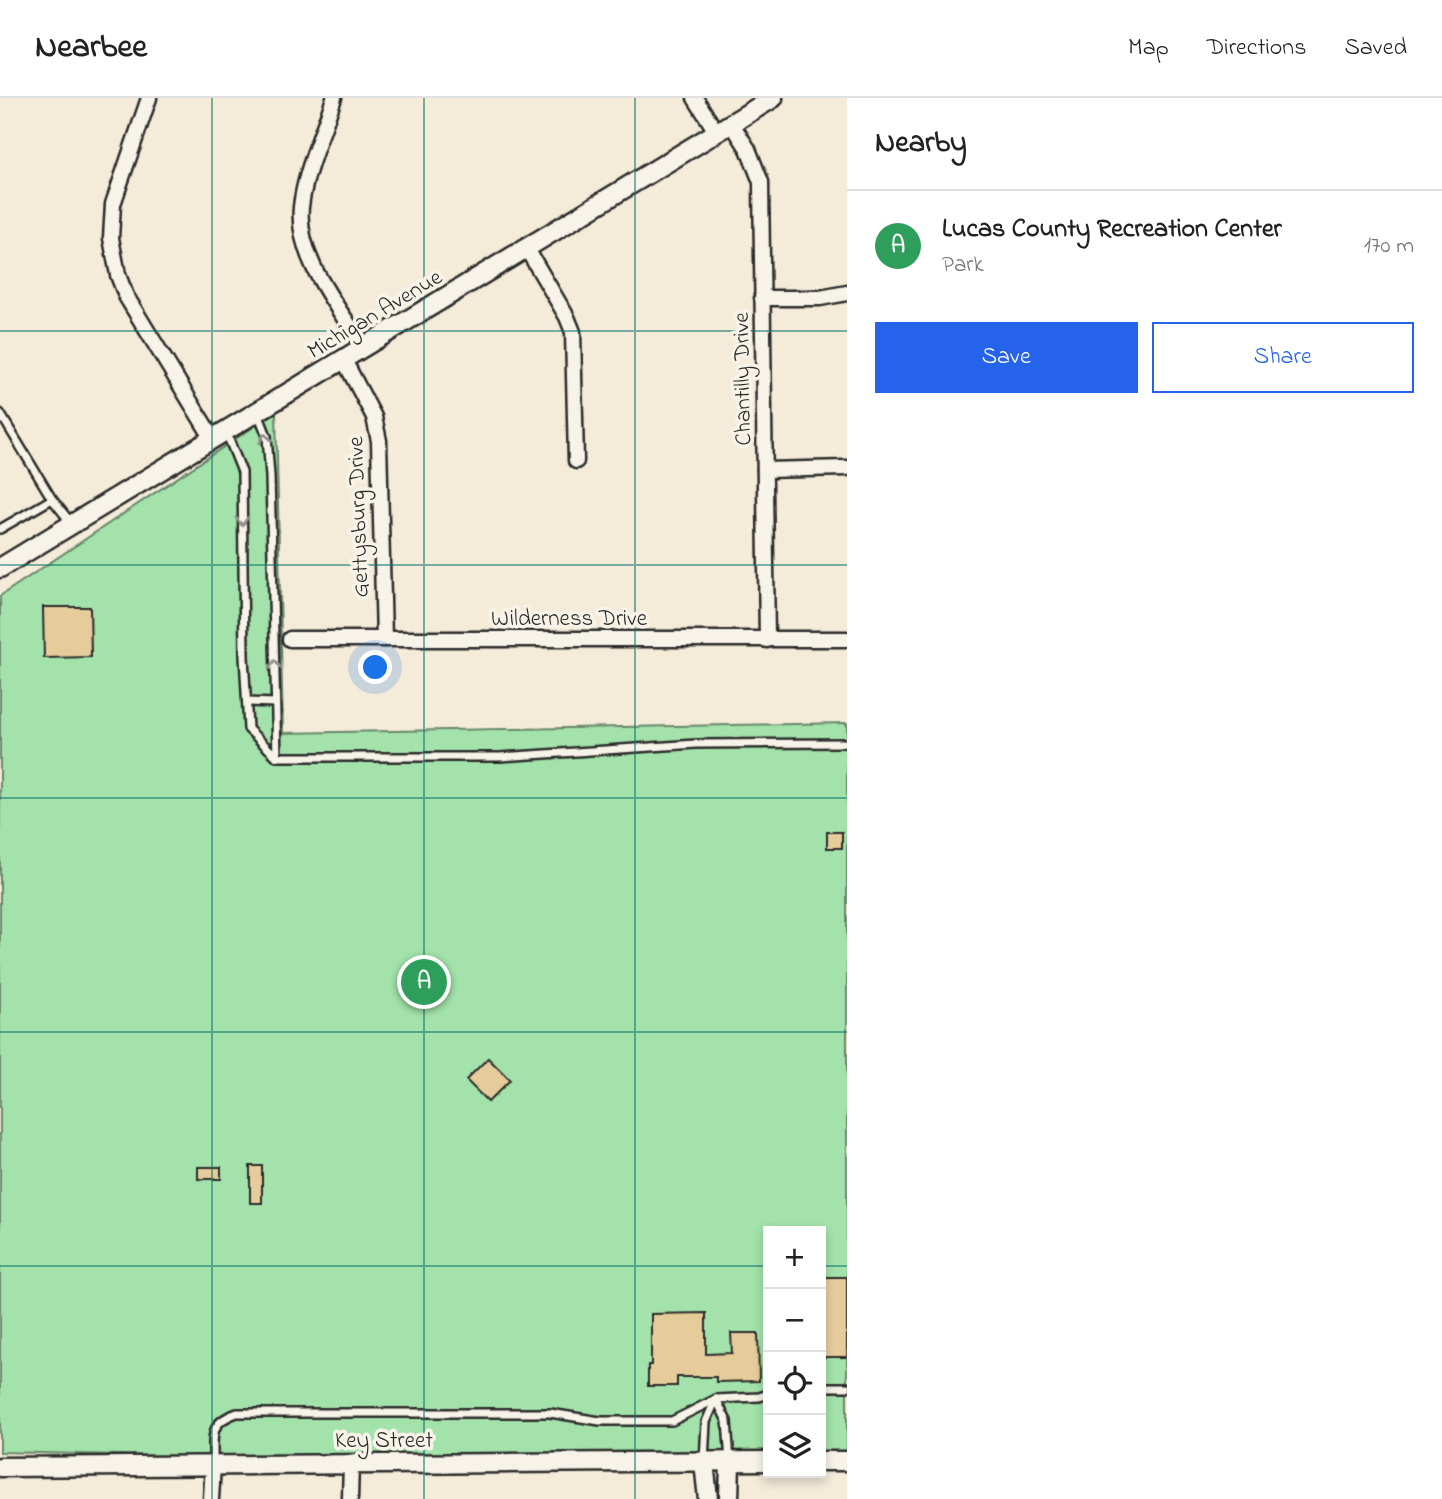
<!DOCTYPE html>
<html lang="en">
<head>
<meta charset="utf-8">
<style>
  :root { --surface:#fff; --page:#f2f2f2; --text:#222; --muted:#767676; --line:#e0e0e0; --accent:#2563eb }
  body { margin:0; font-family:"Indie Flower",sans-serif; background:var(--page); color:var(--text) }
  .controls { position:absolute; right:21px; bottom:21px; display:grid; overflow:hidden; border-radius:0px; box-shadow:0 4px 10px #0003 }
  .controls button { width:63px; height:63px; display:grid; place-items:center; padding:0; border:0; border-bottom:2px solid var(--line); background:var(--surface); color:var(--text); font:35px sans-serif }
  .you { position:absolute; left:376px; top:570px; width:24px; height:24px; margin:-18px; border:5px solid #fff; border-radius:50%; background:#1a73e8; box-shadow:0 0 0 10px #1a73e833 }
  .badge { display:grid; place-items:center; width:46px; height:46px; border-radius:50%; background:var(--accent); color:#fff; font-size:23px; font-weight:700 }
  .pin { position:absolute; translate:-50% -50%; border:4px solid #fff; box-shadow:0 2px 7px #0006 }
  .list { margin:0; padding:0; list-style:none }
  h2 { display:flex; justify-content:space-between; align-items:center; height:91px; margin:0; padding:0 28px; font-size:30px }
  h2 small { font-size:23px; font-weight:400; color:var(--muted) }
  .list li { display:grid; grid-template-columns:46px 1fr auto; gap:21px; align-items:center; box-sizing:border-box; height:112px; padding:0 28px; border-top:2px solid var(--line) }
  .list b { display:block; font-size:26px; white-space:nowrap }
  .list p { margin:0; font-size:23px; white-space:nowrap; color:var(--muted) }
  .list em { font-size:23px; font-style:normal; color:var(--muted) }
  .actions { display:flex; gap:14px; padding:21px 28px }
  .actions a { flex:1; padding:16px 0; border:2px solid var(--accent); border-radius:0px; text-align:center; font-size:24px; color:var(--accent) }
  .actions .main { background:var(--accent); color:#fff }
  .icon { flex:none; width:38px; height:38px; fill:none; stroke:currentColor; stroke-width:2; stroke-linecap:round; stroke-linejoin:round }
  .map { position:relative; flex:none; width:847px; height:1401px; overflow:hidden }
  header { display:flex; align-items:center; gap:42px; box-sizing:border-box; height:98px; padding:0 35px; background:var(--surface); border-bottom:2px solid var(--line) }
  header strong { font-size:33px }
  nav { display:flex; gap:38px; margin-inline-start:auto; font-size:24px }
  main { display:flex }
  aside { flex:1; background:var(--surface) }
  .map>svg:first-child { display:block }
  .green { fill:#a3e2aa; stroke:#67866a; stroke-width:2 }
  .building { fill:#e6cc9b; stroke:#2b2b2b; stroke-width:2 }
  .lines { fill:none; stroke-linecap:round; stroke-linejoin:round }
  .service-casing { stroke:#2b2b2b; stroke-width:12 }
  .minor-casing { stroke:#2b2b2b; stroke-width:19 }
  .tertiary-casing { stroke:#2b2b2b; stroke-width:23 }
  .service { stroke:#f7f3e8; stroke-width:7 }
  .minor { stroke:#f7f3e8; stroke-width:14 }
  .tertiary { stroke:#f7f3e8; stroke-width:18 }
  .oneway { stroke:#918f8a }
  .grid { fill:none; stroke:#0f766e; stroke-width:2; stroke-opacity:0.55 }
  .labels { text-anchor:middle; stroke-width:7; stroke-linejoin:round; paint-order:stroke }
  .street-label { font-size:23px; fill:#2b2b2b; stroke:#f7f3e8 }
</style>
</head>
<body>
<header>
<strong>Nearbee</strong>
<nav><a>Map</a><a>Directions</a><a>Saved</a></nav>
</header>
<main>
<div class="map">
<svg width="847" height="1401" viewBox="0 0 847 1401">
  <rect width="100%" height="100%" fill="#f4ebd9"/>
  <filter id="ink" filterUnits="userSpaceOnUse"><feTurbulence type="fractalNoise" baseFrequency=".0143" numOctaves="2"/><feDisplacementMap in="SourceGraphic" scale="14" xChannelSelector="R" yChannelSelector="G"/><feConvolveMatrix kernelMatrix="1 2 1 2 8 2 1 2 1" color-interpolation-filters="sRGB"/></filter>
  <g filter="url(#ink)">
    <path class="green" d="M276 314 283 635 847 625V1354H821V1133H768V1355L241 1360 0 1354V498Z"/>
    <g class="building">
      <path d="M43 509H90L91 559 44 560Z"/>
      <rect x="827" y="734" width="15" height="16"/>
      <path d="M488 960 510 982 488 1004 466 982Z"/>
      <rect x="250" y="1068" width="12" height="37"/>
      <rect x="198" y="1069" width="23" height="12"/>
      <rect x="821" y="1179" width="26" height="80"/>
      <path d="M706 1215V1256L732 1255 731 1235H758L759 1283 716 1284V1279H677V1288H648V1267H651V1216Z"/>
    </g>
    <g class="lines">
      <defs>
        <g id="service">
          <path d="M0 315 52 401 0 431"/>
          <path d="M258 315 267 338 270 378 277 659"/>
          <path d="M226 334 242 374 244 558 248 631 277 659H500L696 646 847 645"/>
          <path d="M52 401 72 426"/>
          <path d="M247 604 275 605"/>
          <path d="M821 1289H847"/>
          <path d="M704 1364 706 1324 716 1301 727 1323 730 1363"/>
          <path d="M213 1366C214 1339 207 1325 237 1315H550L600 1323H672L716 1301 759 1299 768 1296"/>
        </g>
        <g id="minor">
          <path d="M149 0 113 106 111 140 118 177 126 198 213 341"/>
          <path d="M334 0C323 35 305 72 301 109 296 160 338 208 364 250"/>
          <path d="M695 0 717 35"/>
          <path d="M732 26 748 51 761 84 767 542"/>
          <path d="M527 151 567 219 573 234 576 363"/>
          <path d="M762 200H820L847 195"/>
          <path d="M344 262 374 319 379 343 384 541"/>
          <path d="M765 372 847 370"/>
          <path d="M290 541H847"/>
          <path d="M211 1401 213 1367"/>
          <path d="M350 1401 351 1365"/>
        </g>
        <g id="tertiary">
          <path d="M0 470 773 0"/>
          <path d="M821 1363H847"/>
          <path d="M704 1364 708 1401"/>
          <path d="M0 1369 768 1363"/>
          <path d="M729 1401 730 1363"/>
        </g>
      </defs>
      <use href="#service" class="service-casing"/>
      <use href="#minor" class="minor-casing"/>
      <use href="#tertiary" class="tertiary-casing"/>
      <use href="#service" class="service"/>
      <use href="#minor" class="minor"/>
      <use href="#tertiary" class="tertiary"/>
    </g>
    <defs><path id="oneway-chevron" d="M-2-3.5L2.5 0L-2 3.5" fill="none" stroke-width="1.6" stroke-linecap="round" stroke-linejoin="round" transform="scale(1.75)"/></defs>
    <g class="oneway">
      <use href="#oneway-chevron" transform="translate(265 340) rotate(-102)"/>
      <use href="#oneway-chevron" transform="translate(242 423) rotate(89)"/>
      <use href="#oneway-chevron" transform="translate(275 567) rotate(-91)"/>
    </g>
  </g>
  <path class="grid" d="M212 0V1401M424 0V1401M635 0V1401M0 233H847M0 467H847M0 700H847M0 934H847M0 1168H768M821 1168H847"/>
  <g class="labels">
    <g class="street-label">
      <text transform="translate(374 215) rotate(-31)" y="8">Michigan Avenue</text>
      <text transform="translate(741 281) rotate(-91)" y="8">Chantilly Drive</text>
      <text transform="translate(357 419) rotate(-92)" y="8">Gettysburg Drive</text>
      <text x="569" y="527">Wilderness Drive</text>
      <text x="384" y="1349">Key Street</text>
    </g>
  </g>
</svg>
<div class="controls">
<button>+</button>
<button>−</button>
<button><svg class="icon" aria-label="locate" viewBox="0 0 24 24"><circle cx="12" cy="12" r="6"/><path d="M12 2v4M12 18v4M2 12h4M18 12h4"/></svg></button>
<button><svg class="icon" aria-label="layers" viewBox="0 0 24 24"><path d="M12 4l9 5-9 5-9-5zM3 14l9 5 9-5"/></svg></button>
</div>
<div class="you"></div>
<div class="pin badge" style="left:424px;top:884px;background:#2e9e5b">A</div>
</div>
<aside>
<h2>Nearby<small></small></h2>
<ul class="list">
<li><span class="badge" style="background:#2e9e5b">A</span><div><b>Lucas County Recreation Center</b><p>Park</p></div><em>170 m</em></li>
</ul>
<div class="actions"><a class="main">Save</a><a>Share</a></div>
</aside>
</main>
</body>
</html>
